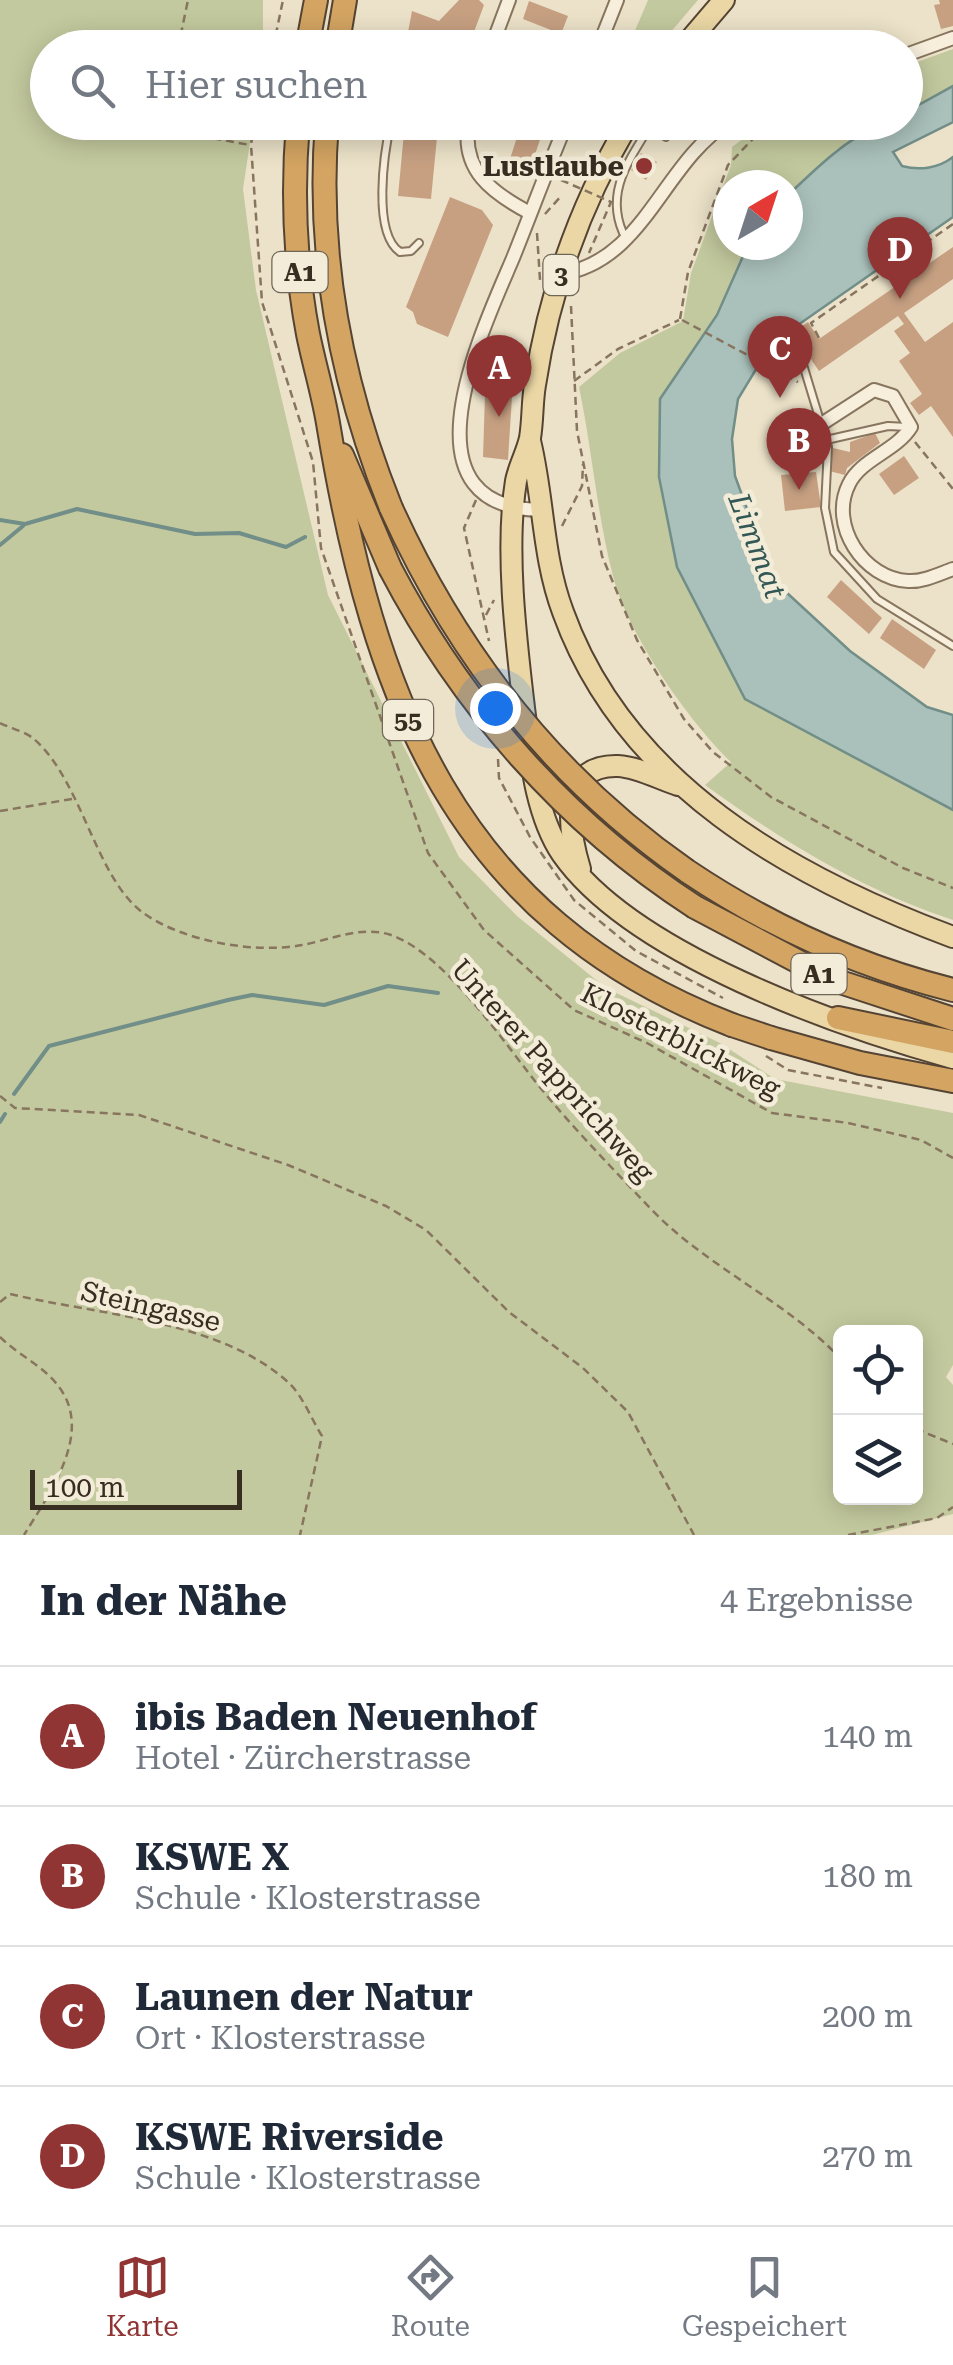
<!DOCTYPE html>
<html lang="de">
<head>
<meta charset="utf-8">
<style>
  :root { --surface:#fff; --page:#f6f6f7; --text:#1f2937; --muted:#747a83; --line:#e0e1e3; --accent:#913534 }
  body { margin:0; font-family:"Roboto Serif",serif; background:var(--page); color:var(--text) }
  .controls { position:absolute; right:30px; bottom:30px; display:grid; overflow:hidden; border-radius:15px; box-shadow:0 5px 25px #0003 }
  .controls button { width:90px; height:90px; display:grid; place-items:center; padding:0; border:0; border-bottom:2px solid var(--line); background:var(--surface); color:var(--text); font:50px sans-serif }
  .compass { position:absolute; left:713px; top:170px; width:90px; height:90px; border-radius:50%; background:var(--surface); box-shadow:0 5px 25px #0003; rotate:39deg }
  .scale { position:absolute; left:30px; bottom:25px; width:212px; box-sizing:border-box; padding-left:10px; border:5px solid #382d21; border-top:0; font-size:28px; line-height:35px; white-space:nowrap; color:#382d21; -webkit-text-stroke:8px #f3ecd8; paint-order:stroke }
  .you { position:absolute; left:495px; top:708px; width:35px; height:35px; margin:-25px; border:8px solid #fff; border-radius:50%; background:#1a73e8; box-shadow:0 0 0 15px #1a73e833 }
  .badge { display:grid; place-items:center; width:65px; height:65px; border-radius:50%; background:var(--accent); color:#fff; font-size:32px; font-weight:700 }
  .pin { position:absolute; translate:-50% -82px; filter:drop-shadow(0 2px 5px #0008) }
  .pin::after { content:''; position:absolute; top:52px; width:35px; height:30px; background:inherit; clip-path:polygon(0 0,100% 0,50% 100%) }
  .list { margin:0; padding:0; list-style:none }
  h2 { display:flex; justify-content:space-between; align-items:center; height:130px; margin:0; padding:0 40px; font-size:42px }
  h2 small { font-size:32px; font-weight:400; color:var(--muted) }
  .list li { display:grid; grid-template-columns:65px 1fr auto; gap:30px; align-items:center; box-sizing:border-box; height:140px; padding:0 40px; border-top:2px solid var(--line) }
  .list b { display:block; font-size:38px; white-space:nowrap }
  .list p { margin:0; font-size:32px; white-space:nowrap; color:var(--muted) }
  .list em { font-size:32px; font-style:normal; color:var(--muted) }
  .icon { flex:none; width:55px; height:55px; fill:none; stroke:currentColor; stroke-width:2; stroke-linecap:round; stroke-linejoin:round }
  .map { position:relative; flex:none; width:953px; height:1535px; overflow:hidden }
  .search { position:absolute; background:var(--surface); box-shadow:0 5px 25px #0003; left:30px; right:30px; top:30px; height:110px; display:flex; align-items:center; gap:25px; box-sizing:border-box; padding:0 35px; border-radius:55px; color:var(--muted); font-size:38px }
  .sheet { height:690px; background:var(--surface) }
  nav { display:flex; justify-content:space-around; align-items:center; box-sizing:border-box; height:140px; border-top:2px solid var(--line); background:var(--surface); font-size:28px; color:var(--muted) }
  nav a { display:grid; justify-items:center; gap:5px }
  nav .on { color:var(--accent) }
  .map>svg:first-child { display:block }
  .green { fill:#c3c99e; fill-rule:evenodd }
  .water { fill:#aac0ba; stroke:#718e88; stroke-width:2.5 }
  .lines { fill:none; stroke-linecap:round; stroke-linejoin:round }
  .stream { stroke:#718e88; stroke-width:4 }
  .building { fill:#c7a082 }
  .lane-casing { stroke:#87755f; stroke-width:10 }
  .street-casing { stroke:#87755f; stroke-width:16 }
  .primary-casing { stroke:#543; stroke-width:24 }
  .highway-casing { stroke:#543; stroke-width:26 }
  .path { stroke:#87755f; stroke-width:2.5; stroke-dasharray:8 5; stroke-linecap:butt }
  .lane { stroke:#f7efdc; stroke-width:6 }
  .street { stroke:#f7efdc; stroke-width:12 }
  .primary { stroke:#ebd7a5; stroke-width:20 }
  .highway { stroke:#d3a462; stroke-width:22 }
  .highway-bridge-casing { stroke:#543; stroke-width:26; stroke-linecap:butt }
  .path-bridge { stroke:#87755f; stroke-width:2.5; stroke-dasharray:8 5; stroke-linecap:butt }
  .highway-bridge { stroke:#d3a462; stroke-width:22 }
  .poi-dot { fill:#913534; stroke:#f3ecd8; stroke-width:4 }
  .labels { text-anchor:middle; stroke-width:9; stroke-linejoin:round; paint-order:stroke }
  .shield { fill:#f3ecd8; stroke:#706658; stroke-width:2.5 }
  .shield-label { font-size:25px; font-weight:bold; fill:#382d21 }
  .poi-label { font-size:28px; font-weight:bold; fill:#382d21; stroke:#f3ecd8; text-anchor:end }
  .street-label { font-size:28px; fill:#382d21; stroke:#f3ecd8 }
  .water-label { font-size:30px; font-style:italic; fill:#325755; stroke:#f3ecd8 }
</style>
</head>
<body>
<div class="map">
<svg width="953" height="1535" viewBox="0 0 953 1535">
  <rect width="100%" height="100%" fill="#ece2c9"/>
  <g class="green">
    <path d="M0 0H263V47L48 48V122L253 123 243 189 256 290 328 595 459 857 517 916 606 988 720 1043 775 1079 953 1113V1365L946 1377 953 1385V1514L872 1535H0ZM840 1332H916V1498H840Z"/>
    <path d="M648 0H698L658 47H628Z"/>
    <path d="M953 49V86L906 112V66Z"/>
    <path d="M764 123H886L837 149 788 195V185H728V245H748L717 315 660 399 677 567 745 699 953 810V920C862 890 782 841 705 785L731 762C689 722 627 633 613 576 597 515 592 449 579 387L620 353 683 321 691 273 731 165 732 147Z"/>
  </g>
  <path class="water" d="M953 86V122L893 152 902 166C920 171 939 168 953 157V217L772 343 738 399 732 439 735 476 773 580 850 651 927 707 953 715V810L745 699 677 567 659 477 660 399 717 315 748 245H788V195C821 165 858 123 906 122V112Z"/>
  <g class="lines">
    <g class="stream">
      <path d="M0 520 25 524 77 509 195 534 239 533 286 547 305 537"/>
      <path d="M0 545 23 526"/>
      <path d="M14 1094 49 1046 228 1000 252 995 324 1005 388 986 438 993"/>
      <path d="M0 1122 5 1114"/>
    </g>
  </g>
  <g class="building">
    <path d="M459 0H479L484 5 468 48 406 43 412 11 439 21Z"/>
    <path d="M939 0H953V26L941 29 934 5 940 4Z"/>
    <path d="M529 1 568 16 561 34 523 19Z"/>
    <path d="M405 122H448L446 138 437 137 431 199 398 196Z"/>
    <path d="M522 122H546L529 172 508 165Z"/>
    <path d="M641 153 657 162 646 180 631 170Z"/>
    <path d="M450 197 482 210 493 225 448 337 417 324 413 312 406 307Z"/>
    <path d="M953 247V279L904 313 925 342 953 322V437L931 406 919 415 910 403 922 394 899 361 910 353 894 331 904 324 898 316 819 371 806 352 799 356 786 338 808 322 819 339Z"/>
    <path d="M486 363 514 365 508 460 483 457Z"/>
    <path d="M875 433 880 443 847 468 845 475 829 471 833 448 850 452V442Z"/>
    <path d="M904 456 919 478 894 495 879 474Z"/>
    <path d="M816 472 821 507 785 511 781 475Z"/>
    <path d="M841 580 882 618 869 634 827 597Z"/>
    <path d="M892 619 936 650 924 669 880 638Z"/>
  </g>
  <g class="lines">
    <defs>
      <g id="lane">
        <path d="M391 122C384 152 372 233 400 252L411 251 419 243"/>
        <path d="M626 239C603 196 627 163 650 126L666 137"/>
        <path d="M801 358 828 447 825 508 834 552 877 599 953 646"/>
        <path d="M826 440 888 426 908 427"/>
      </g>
      <g id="street">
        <path d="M491 48 509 0"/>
        <path d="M598 48 617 0"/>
        <path d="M906 55 953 38"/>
        <path d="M469 122C460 170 492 193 530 213"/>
        <path d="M561 274C645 261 663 162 729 122"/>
        <path d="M823 423 874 390 893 396 911 427C896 451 861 459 849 484 828 525 864 579 908 581 923 582 939 574 953 569"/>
        <path d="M541 510C396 508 483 329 513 258 531 213 548 167 567 122"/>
      </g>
      <g id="primary">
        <path d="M683 48 724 0"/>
        <path d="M629 122C581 203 549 292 535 385 532 402 533 420 530 438 527 452 519 466 516 481 505 549 516 640 524 708 530 754 535 814 562 854 632 954 838 1026 953 1058"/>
        <path d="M530 441C544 498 542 556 563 612 625 784 791 877 953 937"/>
        <path d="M580 869C569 833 557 764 618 766 638 767 659 779 678 785"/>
      </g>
      <g id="highway">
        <path d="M307 48 316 0"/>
        <path d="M337 48 345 0"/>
        <path d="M298 122C292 193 295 265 308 334 314 364 323 393 328 423 373 696 454 918 732 1025"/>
        <path d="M327 122C316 256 341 384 391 508"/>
        <path d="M342 455 390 568"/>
        <path d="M687 871C769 926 857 966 953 990"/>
        <path d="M695 907 831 979 953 1019"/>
        <path d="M838 1018 953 1042"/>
        <path d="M771 1038 860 1063 953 1081"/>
      </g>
    </defs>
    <use href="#lane" class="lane-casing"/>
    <use href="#street" class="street-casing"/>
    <use href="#primary" class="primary-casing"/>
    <use href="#highway" class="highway-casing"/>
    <g class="path">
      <path d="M178 48 188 0"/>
      <path d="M273 48 283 0"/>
      <path d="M193 122 212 138 250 145"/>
      <path d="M254 122 251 145 262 302 313 462 321 548 428 853 484 930 574 1010 647 1043 772 1113 848 1123 921 1140 953 1158"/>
      <path d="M545 214 562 195"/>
      <path d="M537 233 540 280"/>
      <path d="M571 306 577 431 602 556 637 640 684 719 713 752 771 797 903 868 953 888"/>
      <path d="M680 319 688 272 728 165 769 122"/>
      <path d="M682 320 798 382"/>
      <path d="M819 338 811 323 953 224"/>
      <path d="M574 381 618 349 679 320"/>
      <path d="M915 442 953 489"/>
      <path d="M476 500 464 528 489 641"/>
      <path d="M562 526 582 486 583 464"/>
      <path d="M486 615 494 600"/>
      <path d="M0 723C10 728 26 732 34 739 82 781 95 876 142 912 181 941 254 954 302 945 330 940 361 925 391 935 447 955 505 1045 543 1091 576 1131 614 1170 650 1208 705 1266 785 1300 840 1358"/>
      <path d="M498 759 499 778 530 837 574 900 636 951 723 998"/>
      <path d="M0 811 72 799"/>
      <path d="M766 1056 788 1070 882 1088"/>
      <path d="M0 1096 15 1108 139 1115 288 1165 386 1206 426 1230 509 1312 583 1368 628 1412 694 1535"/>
      <path d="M0 1302 10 1294C98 1315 222 1320 290 1384 303 1397 312 1420 322 1436L300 1535"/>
      <path d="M0 1337C18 1355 44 1366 59 1387 94 1433 49 1494 24 1535"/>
      <path d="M916 1429 953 1444"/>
      <path d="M848 1535 937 1518 953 1507"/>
    </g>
    <use href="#lane" class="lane"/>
    <use href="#street" class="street"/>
    <use href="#primary" class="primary"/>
    <use href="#highway" class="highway"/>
    <defs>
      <g id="highway-bridge">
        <path d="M391 508C457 654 555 779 687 871"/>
        <path d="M390 568C461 704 565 823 695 907"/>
        <path d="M732 1025 771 1038"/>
      </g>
    </defs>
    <use href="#highway-bridge" class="highway-bridge-casing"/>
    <path class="path-bridge" d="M561 180 611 202 589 253"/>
    <use href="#highway-bridge" class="highway-bridge"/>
  </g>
  <circle class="poi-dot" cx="644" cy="166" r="10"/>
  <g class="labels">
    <g class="shield">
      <rect x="272.5" y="252" width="55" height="40" rx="8"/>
      <rect x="543.5" y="255" width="35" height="40" rx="8"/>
      <rect x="383" y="700" width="50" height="40" rx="8"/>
      <rect x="791.5" y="954" width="55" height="40" rx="8"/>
    </g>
    <g class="shield-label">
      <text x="300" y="281">A1</text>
      <text x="561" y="284">3</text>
      <text x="408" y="729">55</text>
      <text x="819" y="983">A1</text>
    </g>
    <g class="poi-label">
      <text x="624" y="176">Lustlaube</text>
    </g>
    <g class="street-label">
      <text transform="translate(681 1040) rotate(27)" y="10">Klosterblickweg</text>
      <text transform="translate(553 1070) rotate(48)" y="10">Unterer Papprichweg</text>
      <text transform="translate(151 1306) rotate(13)" y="10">Steingasse</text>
    </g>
    <g class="water-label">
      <text transform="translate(757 546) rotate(69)" y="10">Limmat</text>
    </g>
  </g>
</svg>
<div class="controls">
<button><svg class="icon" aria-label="locate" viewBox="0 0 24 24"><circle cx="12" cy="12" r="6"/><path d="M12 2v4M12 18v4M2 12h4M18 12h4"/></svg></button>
<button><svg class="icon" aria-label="layers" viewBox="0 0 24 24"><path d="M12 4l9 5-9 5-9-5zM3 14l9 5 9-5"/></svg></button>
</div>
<svg class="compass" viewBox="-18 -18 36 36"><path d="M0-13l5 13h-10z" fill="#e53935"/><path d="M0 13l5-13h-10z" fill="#747a83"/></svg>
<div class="scale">100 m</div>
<div class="you"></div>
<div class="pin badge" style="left:499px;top:417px">A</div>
<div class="pin badge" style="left:799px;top:490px">B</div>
<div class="pin badge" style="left:780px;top:398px">C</div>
<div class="pin badge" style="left:900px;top:299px">D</div>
<div class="search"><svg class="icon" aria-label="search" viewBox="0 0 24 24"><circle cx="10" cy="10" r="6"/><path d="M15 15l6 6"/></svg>Hier suchen</div>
</div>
<section class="sheet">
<h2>In der Nähe<small>4 Ergebnisse</small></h2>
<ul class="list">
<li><span class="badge">A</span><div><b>ibis Baden Neuenhof</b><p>Hotel · Zürcherstrasse</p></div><em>140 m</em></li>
<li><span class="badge">B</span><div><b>KSWE X</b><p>Schule · Klosterstrasse</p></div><em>180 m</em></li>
<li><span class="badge">C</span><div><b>Launen der Natur</b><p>Ort · Klosterstrasse</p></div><em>200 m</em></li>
<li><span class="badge">D</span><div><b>KSWE Riverside</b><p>Schule · Klosterstrasse</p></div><em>270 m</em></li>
</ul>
</section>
<nav>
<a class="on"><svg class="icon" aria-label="map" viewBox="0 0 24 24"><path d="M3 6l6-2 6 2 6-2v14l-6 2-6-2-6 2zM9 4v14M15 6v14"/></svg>Karte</a>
<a><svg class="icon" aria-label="directions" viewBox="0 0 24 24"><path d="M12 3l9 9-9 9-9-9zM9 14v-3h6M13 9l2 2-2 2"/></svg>Route</a>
<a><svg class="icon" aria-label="saved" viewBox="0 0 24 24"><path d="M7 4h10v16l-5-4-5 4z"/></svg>Gespeichert</a>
</nav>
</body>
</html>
